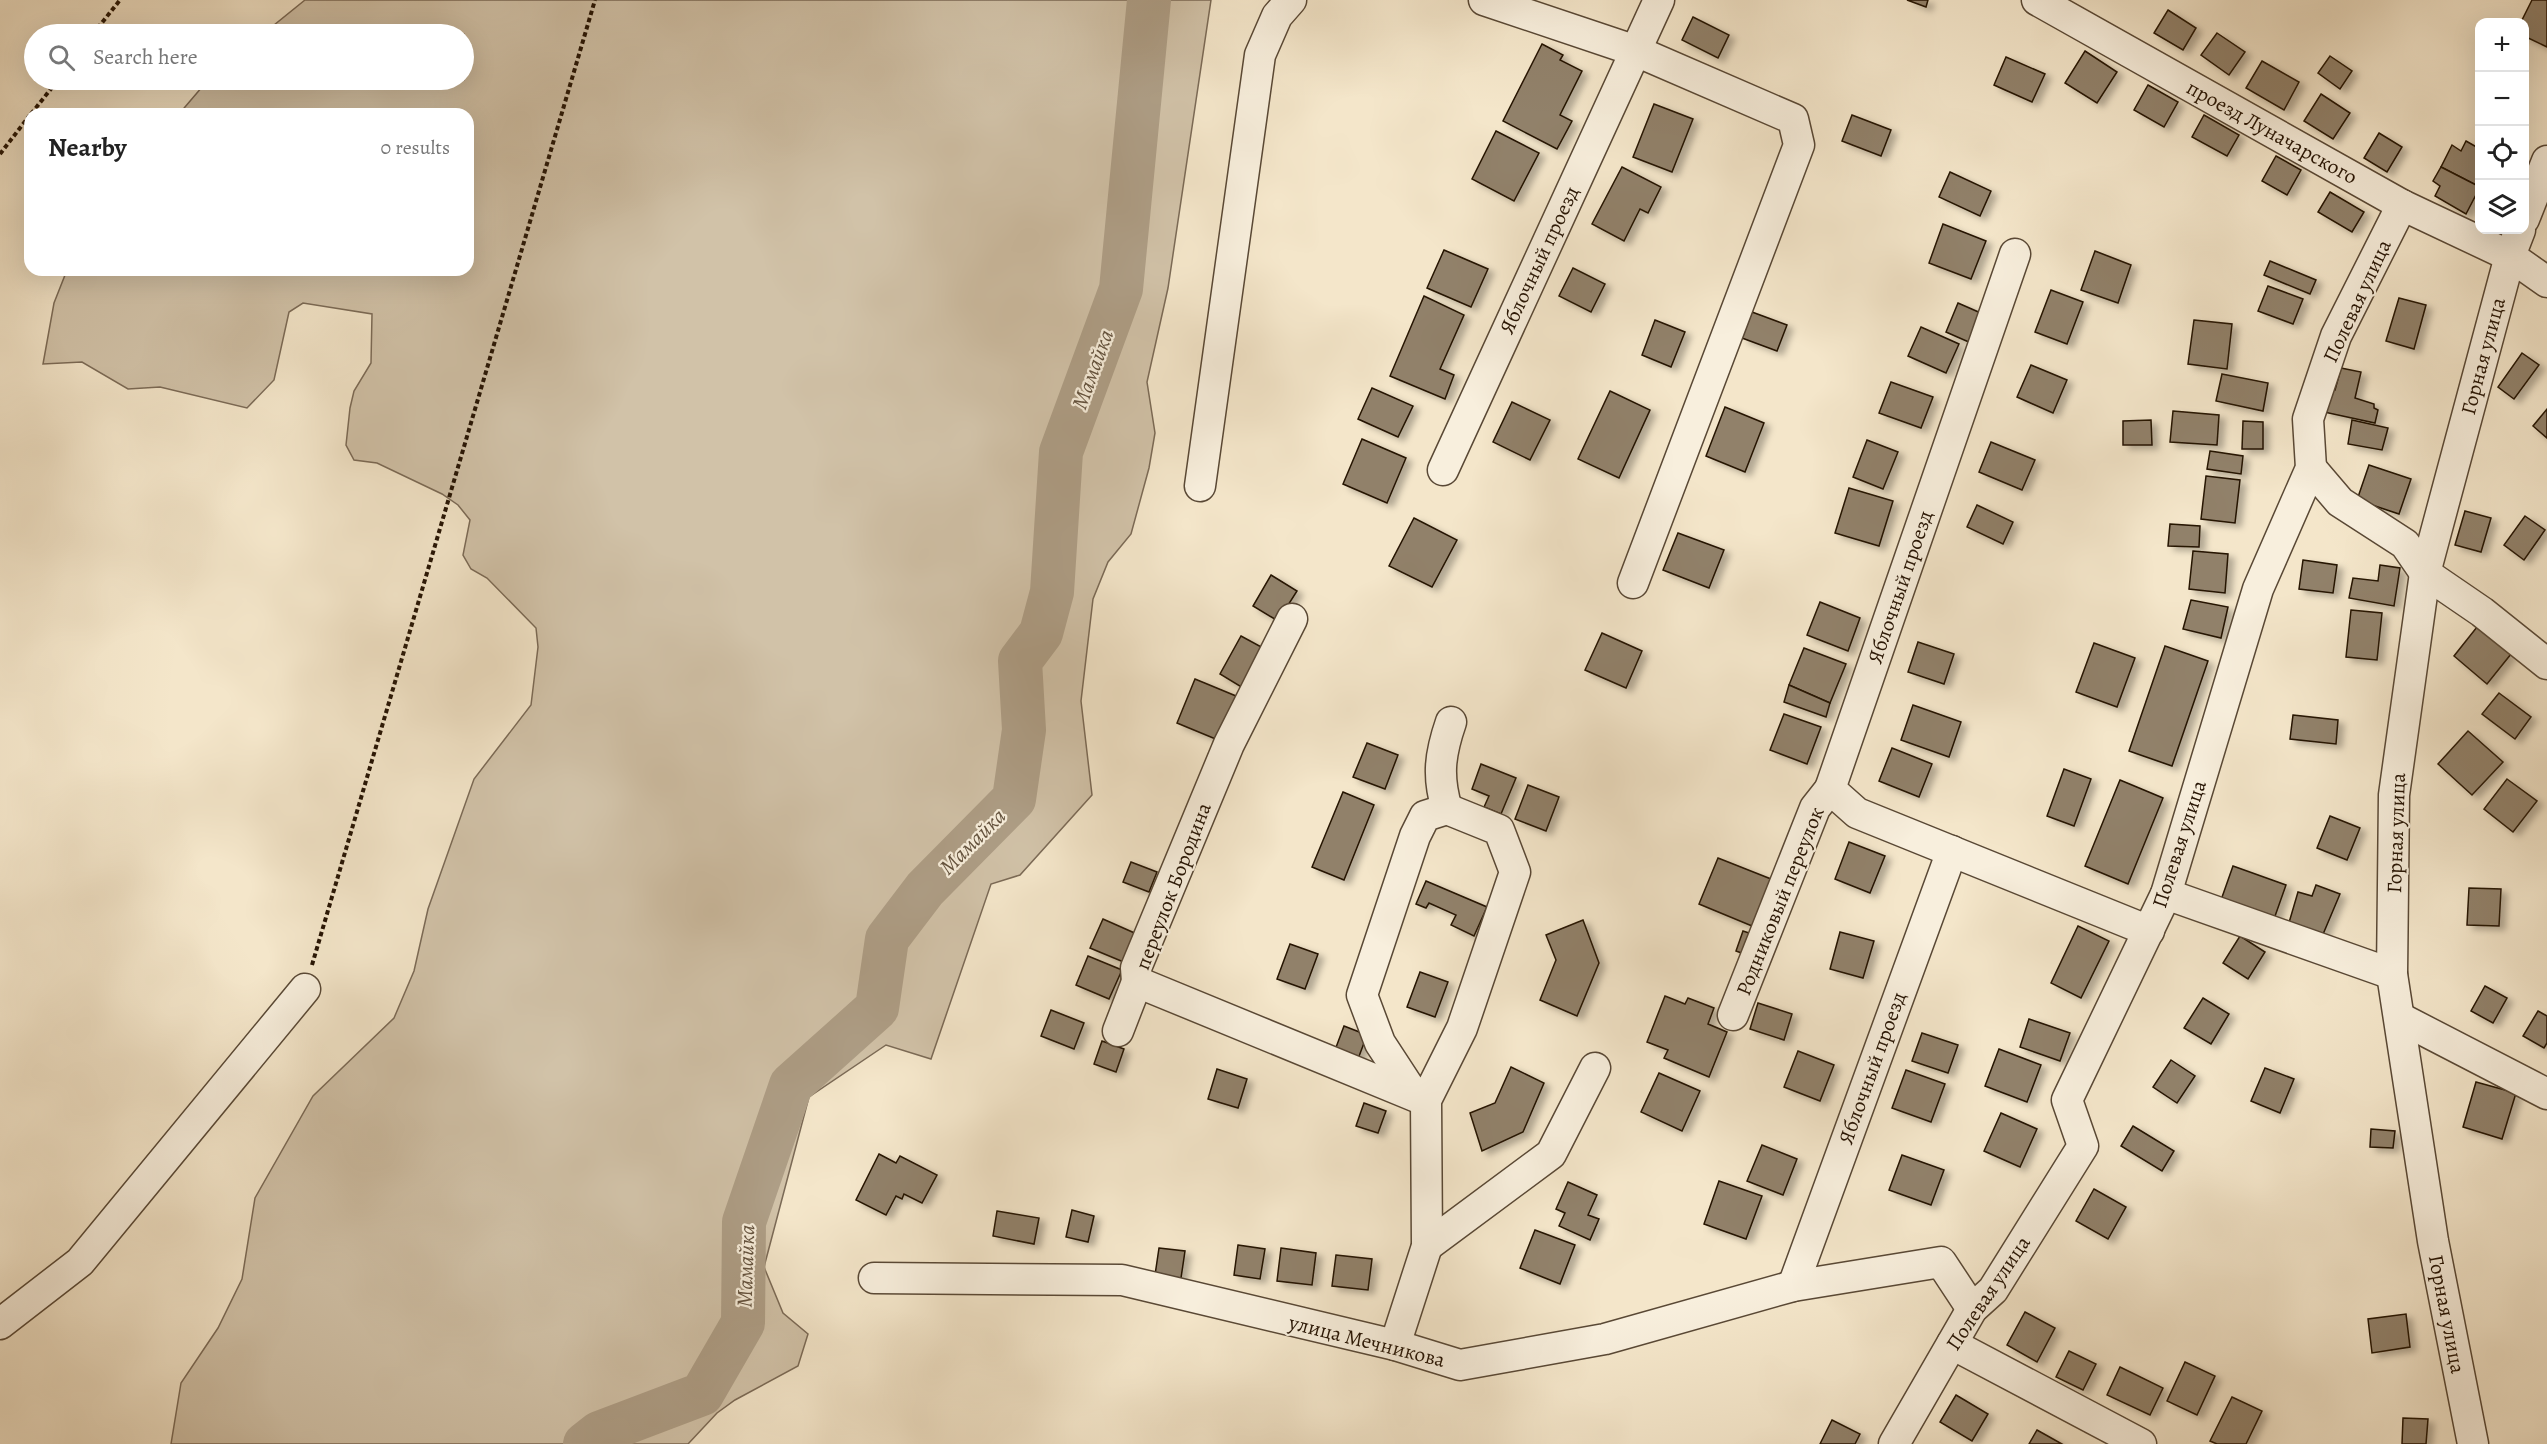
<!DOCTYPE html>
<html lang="en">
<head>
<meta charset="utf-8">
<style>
  :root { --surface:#fff; --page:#f2f2f2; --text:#222; --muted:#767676; --line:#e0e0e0 }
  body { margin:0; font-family:Alegreya,serif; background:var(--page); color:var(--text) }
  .controls { position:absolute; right:18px; top:18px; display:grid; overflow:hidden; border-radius:12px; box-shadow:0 6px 24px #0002 }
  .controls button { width:54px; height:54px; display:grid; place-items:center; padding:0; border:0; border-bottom:2px solid var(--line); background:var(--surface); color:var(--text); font:30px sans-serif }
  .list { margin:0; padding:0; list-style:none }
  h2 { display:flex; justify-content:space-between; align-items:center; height:78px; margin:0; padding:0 24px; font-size:26px }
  h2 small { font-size:20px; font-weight:400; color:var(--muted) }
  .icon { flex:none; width:33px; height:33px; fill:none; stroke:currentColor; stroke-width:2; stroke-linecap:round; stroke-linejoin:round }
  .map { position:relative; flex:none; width:2547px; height:1444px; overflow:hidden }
  .search { position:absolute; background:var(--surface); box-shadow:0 6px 24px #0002; left:24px; top:24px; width:450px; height:66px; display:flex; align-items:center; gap:15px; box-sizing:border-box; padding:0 21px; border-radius:33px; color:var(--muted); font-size:22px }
  .panel { position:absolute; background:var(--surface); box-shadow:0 6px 24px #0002; left:24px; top:108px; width:450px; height:168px; border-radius:18px }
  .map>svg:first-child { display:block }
  .green { fill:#d1c2a8; stroke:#7b6a56; stroke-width:1.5 }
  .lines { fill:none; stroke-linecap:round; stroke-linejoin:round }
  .river { stroke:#ae9e86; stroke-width:44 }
  .building { fill:#91816a; stroke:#251303; stroke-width:1.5; filter:url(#shadow) }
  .minor-casing { stroke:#594835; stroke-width:33 }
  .path { stroke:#251303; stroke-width:4; stroke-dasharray:4.5 3; stroke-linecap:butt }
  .minor { stroke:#f8efdd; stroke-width:30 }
  .labels { text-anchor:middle; stroke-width:4.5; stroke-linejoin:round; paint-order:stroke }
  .street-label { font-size:21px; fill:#251303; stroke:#f8efdd }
  .water-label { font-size:22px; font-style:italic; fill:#63523e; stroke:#f8efdd }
</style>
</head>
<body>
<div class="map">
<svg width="2547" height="1444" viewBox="0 0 2547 1444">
  <defs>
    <filter id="shadow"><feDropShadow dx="6" dy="4" stdDeviation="3" flood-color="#0004"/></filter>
  </defs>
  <rect width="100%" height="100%" fill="#f4e6ca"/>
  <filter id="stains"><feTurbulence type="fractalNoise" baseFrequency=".00333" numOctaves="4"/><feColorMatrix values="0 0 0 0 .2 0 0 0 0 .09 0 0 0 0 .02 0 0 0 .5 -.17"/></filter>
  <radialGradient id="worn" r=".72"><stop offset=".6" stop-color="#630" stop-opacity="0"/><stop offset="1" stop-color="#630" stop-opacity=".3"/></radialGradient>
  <path class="green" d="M305 0H1211L1168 288 1147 382 1155 433 1149 468 1131 534 1108 562 1093 599 1081 701 1092 795 1020 875 991 884 931 1059 886 1045 809 1097 764 1267 783 1313 808 1334 798 1366 735 1400 717 1413 688 1444H171L181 1383 218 1328 242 1279 255 1198 313 1096 394 1018 414 971 428 909 474 779 531 705 538 647 536 628 487 578 471 569 463 555 470 520 458 505 442 494 377 463 354 460 346 445 350 408 354 391 371 363 372 314 303 303 289 312 274 380 247 408 160 387 128 389 82 362 43 364 54 303 67 270H468V114H179L208 80H464V34H263Z"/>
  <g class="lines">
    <path class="river" d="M585 1444 599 1433 702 1394 743 1323 744 1222 791 1085 877 1008 887 939 925 889 1014 799 1024 730 1020 661 1041 633 1052 592 1061 452 1121 289 1149 0"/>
  </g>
  <g class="building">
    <path d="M1907 0H1928L1926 7Z"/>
    <path d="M2532 0H2547V47L2524 36V22H2521Z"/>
    <path d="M2168 10 2196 28 2183 50 2154 33Z"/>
    <path d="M1693 17 1729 35 1718 58 1682 40Z"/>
    <path d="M2217 33 2245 52 2229 75 2201 55Z"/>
    <path d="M1542 44 1563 55 1560 60 1582 71 1560 115 1572 121 1557 149 1503 121Z"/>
    <path d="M2085 51 2117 72 2097 103 2065 83Z"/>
    <path d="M2330 56 2352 71 2340 89 2318 73Z"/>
    <path d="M2006 57 2045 74 2032 102 1994 85Z"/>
    <path d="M2262 61 2299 82 2284 110 2246 88Z"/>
    <path d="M2148 85 2178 102 2164 127 2134 110Z"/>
    <path d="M2321 94 2350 113 2333 139 2304 121Z"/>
    <path d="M1654 104 1693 119 1672 172 1633 157Z"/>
    <path d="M1852 115 1891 130 1881 156 1842 141Z"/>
    <path d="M2204 115 2239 135 2227 156 2192 137Z"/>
    <path d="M1496 131 1539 153 1514 201 1472 179Z"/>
    <path d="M2379 133 2402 147 2387 172 2364 158Z"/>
    <path d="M2466 141 2480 149V187L2441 167 2452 145 2461 151Z"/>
    <path d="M2276 156 2301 170 2287 195 2262 181Z"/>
    <path d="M1622 167 1661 187 1648 213 1640 209 1624 241 1592 224Z"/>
    <path d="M2441 167 2480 187 2466 214 2435 196 2440 186 2433 181Z"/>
    <path d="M1950 172 1991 191 1980 216 1939 197Z"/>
    <path d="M2330 192 2364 212 2352 232 2318 212Z"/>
    <path d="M1943 224 1986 241 1971 279 1929 263Z"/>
    <path d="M1444 250 1488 269 1471 307 1427 288Z"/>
    <path d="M2095 251 2131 265 2118 303 2081 290Z"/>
    <path d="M2270 261 2316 280 2310 294 2264 275Z"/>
    <path d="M1573 268 1605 284 1591 312 1559 296Z"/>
    <path d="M2268 286 2303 299 2293 324 2258 311Z"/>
    <path d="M2051 290 2083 302 2067 344 2035 332Z"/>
    <path d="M1424 296 1464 315 1440 369 1454 375 1445 399 1390 376Z"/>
    <path d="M2399 298 2426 305 2414 349 2386 341Z"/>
    <path d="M1958 303 1983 314 1971 343 1946 332Z"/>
    <path d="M1752 312 1787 325 1777 351 1742 338Z"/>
    <path d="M1655 320 1685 332 1671 367 1642 355Z"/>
    <path d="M2194 320 2232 324 2227 369 2188 364Z"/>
    <path d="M1921 327 1959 344 1946 373 1908 356Z"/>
    <path d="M2522 353 2539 365 2514 399 2498 387Z"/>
    <path d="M2031 365 2067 380 2053 413 2017 397Z"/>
    <path d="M2341 368 2361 372 2355 398 2374 404V408L2378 410 2375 423 2324 412 2329 390H2335Z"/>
    <path d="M2222 374 2268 383 2263 411 2216 401Z"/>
    <path d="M1891 382 1933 397 1921 428 1879 413Z"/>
    <path d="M1372 388 1413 406 1398 437 1358 419Z"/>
    <path d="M1610 391 1650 410 1619 478 1578 459Z"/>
    <path d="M1512 402 1550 420 1530 460 1493 442Z"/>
    <path d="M1725 407 1764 423 1745 472 1706 456Z"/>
    <path d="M2547 409V438L2533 426Z"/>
    <path d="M2173 411 2219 415 2217 445 2170 442Z"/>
    <path d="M2151 420 2152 445H2123V421Z"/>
    <path d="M2352 420 2388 428 2382 450 2348 444Z"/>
    <path d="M2243 421 2263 422V449H2242Z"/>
    <path d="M1362 439 1406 458 1387 503 1343 484Z"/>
    <path d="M1867 440 1898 452 1883 489 1853 477Z"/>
    <path d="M1991 442 2035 460 2022 490 1979 472Z"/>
    <path d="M2210 451 2243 456 2241 474 2207 469Z"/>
    <path d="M2369 465 2411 479 2399 514 2357 500Z"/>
    <path d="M2206 476 2240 480 2235 523 2201 519Z"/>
    <path d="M1849 488 1893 501 1879 546 1835 533Z"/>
    <path d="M1977 505 2013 522 2003 544 1967 527Z"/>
    <path d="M2465 511 2491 518 2481 552 2455 545Z"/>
    <path d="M2525 516 2545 530 2524 560 2504 545Z"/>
    <path d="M1414 518 1457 540 1432 587 1389 566Z"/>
    <path d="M2170 524 2200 526 2199 547 2168 546Z"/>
    <path d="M1678 533 1724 550 1709 588 1663 570Z"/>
    <path d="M2193 551 2228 554 2225 593 2189 589Z"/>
    <path d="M2303 560 2337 565 2333 593 2299 589Z"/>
    <path d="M2380 565 2400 568 2394 606 2349 598 2353 578 2378 581Z"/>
    <path d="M1271 575 1297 591 1278 621 1253 606Z"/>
    <path d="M2191 600 2228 607 2221 638 2183 629Z"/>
    <path d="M1820 602 1860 618 1848 651 1807 635Z"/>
    <path d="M2351 610 2382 613 2377 660 2346 657Z"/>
    <path d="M2477 627 2511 654 2487 684 2454 656Z"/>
    <path d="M1602 633 1642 651 1626 688 1585 670Z"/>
    <path d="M1241 636 1265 649 1243 688 1220 674Z"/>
    <path d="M1918 642 1954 654 1944 684 1908 672Z"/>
    <path d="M2094 643 2135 658 2117 707 2076 692Z"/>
    <path d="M2165 646 2208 661 2172 766 2129 751Z"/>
    <path d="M1804 648 1846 664 1830 703 1789 685Z"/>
    <path d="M1195 679 1236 696 1218 740 1177 723Z"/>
    <path d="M1789 685 1830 703 1826 717 1784 702Z"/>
    <path d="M2499 693 2531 717 2515 739 2482 714Z"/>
    <path d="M1913 705 1961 722 1949 757 1901 740Z"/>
    <path d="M1784 714 1821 727 1807 764 1770 750Z"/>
    <path d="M2293 715 2338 720 2336 744 2290 739Z"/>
    <path d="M2468 731 2503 762 2472 795 2438 764Z"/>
    <path d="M1367 743 1398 755 1385 789 1353 777Z"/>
    <path d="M1892 748 1932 764 1919 797 1879 781Z"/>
    <path d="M1481 764 1516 778 1501 814 1484 807 1489 796 1472 789Z"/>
    <path d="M2064 769 2091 779 2074 826 2047 816Z"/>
    <path d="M2507 779 2537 801 2513 832 2484 809Z"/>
    <path d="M2120 780 2163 798 2128 884 2085 866Z"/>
    <path d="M1528 785 1559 797 1546 831 1515 819Z"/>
    <path d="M1343 792 1374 805 1344 880 1312 867Z"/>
    <path d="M2330 816 2360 828 2347 860 2317 848Z"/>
    <path d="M1849 842 1885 856 1870 893 1835 879Z"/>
    <path d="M1718 858 1771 879 1752 926 1699 904Z"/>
    <path d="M1131 862 1157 872 1149 892 1123 882Z"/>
    <path d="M2233 866 2286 885 2274 919 2221 900Z"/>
    <path d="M1426 881 1487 907 1474 936 1451 925 1456 915 1429 903 1426 908 1416 904Z"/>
    <path d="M2316 885 2340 894 2321 939 2288 926 2298 892 2312 896Z"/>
    <path d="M2469 888 2501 889 2499 926 2467 925Z"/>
    <path d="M1103 919 1139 935 1126 963 1090 948Z"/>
    <path d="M1583 920 1599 963 1577 1016 1540 1000 1556 960 1546 935Z"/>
    <path d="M2078 926 2109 941 2081 998 2051 983Z"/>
    <path d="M1743 931 1755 935 1747 955 1736 951Z"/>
    <path d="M1840 932 1874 941 1863 978 1830 969Z"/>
    <path d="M2240 936 2265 952 2248 979 2223 963Z"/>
    <path d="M1290 944 1318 954 1305 989 1277 979Z"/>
    <path d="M1088 956 1122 970 1109 999 1076 985Z"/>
    <path d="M1420 972 1448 982 1435 1017 1407 1007Z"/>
    <path d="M2485 986 2507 998 2493 1023 2471 1011Z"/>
    <path d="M1665 996 1685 1004 1688 998 1714 1008 1708 1024 1727 1032 1709 1077 1664 1058 1668 1050 1647 1042Z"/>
    <path d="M2203 998 2229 1014 2211 1044 2184 1028Z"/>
    <path d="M1758 1003 1792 1014 1784 1040 1750 1029Z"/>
    <path d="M1051 1010 1084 1023 1074 1049 1041 1036Z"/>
    <path d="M2538 1011 2547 1016V1043L2544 1048 2523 1036Z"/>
    <path d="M2029 1019 2070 1033 2060 1061 2020 1047Z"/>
    <path d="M1344 1026 1367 1035 1358 1059 1335 1050Z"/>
    <path d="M1922 1033 1958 1045 1948 1073 1912 1061Z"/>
    <path d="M1102 1041 1124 1049 1116 1072 1094 1064Z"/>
    <path d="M1999 1049 2041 1065 2027 1102 1985 1086Z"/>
    <path d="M1798 1051 1834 1065 1820 1101 1784 1087Z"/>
    <path d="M2171 1060 2195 1076 2177 1103 2153 1087Z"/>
    <path d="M1511 1067 1544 1083 1523 1132 1482 1151 1470 1113 1495 1103Z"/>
    <path d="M2265 1068 2294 1079 2280 1113 2251 1101Z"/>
    <path d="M1217 1069 1247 1079 1238 1108 1208 1099Z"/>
    <path d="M1906 1070 1945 1084 1931 1122 1892 1108Z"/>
    <path d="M1659 1073 1700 1091 1682 1131 1641 1112Z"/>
    <path d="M2476 1082 2516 1093 2502 1139 2463 1127Z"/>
    <path d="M1364 1103 1386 1111 1378 1133 1356 1126Z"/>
    <path d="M2001 1113 2037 1129 2020 1167 1984 1151Z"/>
    <path d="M2133 1126 2174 1151 2162 1171 2121 1146Z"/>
    <path d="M2371 1129 2395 1131 2393 1148 2370 1147Z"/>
    <path d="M1762 1145 1797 1159 1783 1195 1747 1181Z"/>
    <path d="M879 1154 896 1163 900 1156 937 1175 922 1203 904 1194 902 1199 896 1196 886 1215 856 1200Z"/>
    <path d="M1902 1155 1944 1170 1931 1205 1889 1190Z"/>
    <path d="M1719 1181 1762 1196 1746 1239 1704 1224Z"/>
    <path d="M1568 1182 1597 1195 1588 1215 1599 1219 1590 1240 1559 1226 1565 1213 1556 1209Z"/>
    <path d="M2094 1189 2126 1207 2108 1239 2076 1221Z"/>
    <path d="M1072 1210 1094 1216 1088 1242 1066 1237Z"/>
    <path d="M997 1211 1039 1218 1034 1244 993 1236Z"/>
    <path d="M1535 1230 1575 1245 1560 1284 1520 1268Z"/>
    <path d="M1238 1245 1265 1249 1260 1279 1234 1275Z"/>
    <path d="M1159 1248 1185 1251 1181 1278 1155 1275Z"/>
    <path d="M1281 1248 1316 1253 1312 1285 1277 1281Z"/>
    <path d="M1336 1255 1372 1259 1368 1290 1332 1286Z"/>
    <path d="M2025 1312 2055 1328 2037 1362 2007 1345Z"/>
    <path d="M2406 1314 2410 1347 2372 1353 2368 1319Z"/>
    <path d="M2069 1351 2096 1364 2083 1390 2056 1377Z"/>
    <path d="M2185 1362 2215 1376 2197 1415 2167 1401Z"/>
    <path d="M2120 1367 2163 1388 2150 1415 2107 1395Z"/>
    <path d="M1956 1395 1988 1414 1972 1441 1940 1422Z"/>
    <path d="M2232 1397 2262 1411 2246 1444H2217L2210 1441Z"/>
    <path d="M2403 1418 2428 1419 2426 1444H2402Z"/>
    <path d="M1832 1420 1860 1434 1855 1444H1820Z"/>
    <path d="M2037 1430 2062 1444H2029Z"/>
  </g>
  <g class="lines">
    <defs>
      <g id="minor">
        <path d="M1484 0 1636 51 1793 119 1799 145 1633 583"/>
        <path d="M2037 0 2402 205 2510 256 2547 282"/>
        <path d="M2524 219 2547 161"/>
        <path d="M2015 254 1830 789 1857 813 2149 931"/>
        <path d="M2311 468 2340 502 2405 544 2425 573 2482 612 2547 664"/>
        <path d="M1443 470 1659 0"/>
        <path d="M1200 486 1260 55 1277 16 1291 0"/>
        <path d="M1292 619 1229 744 1136 968 1137 982 1417 1097"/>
        <path d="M1447 809C1437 776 1440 754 1451 722"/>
        <path d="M2166 894 2392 974"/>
        <path d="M1733 1015 1815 808 1830 789"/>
        <path d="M2400 1018 2547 1094"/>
        <path d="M1118 1031 1137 982"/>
        <path d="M1427 1246 1551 1154 1595 1068"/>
        <path d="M874 1278 1122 1280 1395 1345 1460 1365 1605 1339 1793 1286 1941 1262 1972 1309"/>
        <path d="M1793 1286 1952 851"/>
        <path d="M0 1324 80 1262 305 989"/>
        <path d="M1952 1344 2141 1444"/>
        <path d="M1395 1345 1427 1246 1426 1100 1462 1028 1515 872 1499 830 1447 809 1425 816 1415 836 1362 995 1380 1043 1414 1095"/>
        <path d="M1894 1444 1972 1309 1993 1290 2083 1146 2067 1100 2166 894 2258 589 2311 468 2308 419 2336 336 2402 205"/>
        <path d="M2473 1444 2433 1241 2392 974 2394 795 2425 573 2510 256 2520 230"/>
      </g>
    </defs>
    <use href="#minor" class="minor-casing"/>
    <g class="path">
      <path d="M93 34 120 0"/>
      <path d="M31 114 58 80"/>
      <path d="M0 154 30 115"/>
      <path d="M312 965 595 0"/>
    </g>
    <use href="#minor" class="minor"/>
  </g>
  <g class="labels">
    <g class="street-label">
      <text transform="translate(2272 132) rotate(29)" y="7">проезд Луначарского</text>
      <text transform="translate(1539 260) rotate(-65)" y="7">Яблочный проезд</text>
      <text transform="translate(2357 301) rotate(-65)" y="7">Полевая улица</text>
      <text transform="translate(2483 356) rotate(-75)" y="7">Горная улица</text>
      <text transform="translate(1900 587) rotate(-71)" y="7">Яблочный проезд</text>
      <text transform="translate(2396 833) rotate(-88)" y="7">Горная улица</text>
      <text transform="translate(2179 844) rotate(-72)" y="7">Полевая улица</text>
      <text transform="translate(1173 886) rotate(-69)" y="7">переулок Бородина</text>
      <text transform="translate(1780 901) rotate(-68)" y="7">Родниковый переулок</text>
      <text transform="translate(1872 1068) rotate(-70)" y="7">Яблочный проезд</text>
      <text transform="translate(1988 1293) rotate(-56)" y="7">Полевая улица</text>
      <text transform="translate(2447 1314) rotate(79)" y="7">Горная улица</text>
      <text transform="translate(1367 1341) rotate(14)" y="7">улица Мечникова</text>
    </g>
    <g class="water-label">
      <text transform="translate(1092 369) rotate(-70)" y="8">Мамайка</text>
      <text transform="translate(972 841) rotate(-45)" y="8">Мамайка</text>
      <text transform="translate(745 1266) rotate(-88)" y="8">Мамайка</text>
    </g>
  </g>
  <rect width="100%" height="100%" filter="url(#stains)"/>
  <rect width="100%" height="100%" fill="url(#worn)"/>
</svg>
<div class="controls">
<button>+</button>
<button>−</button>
<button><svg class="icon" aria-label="locate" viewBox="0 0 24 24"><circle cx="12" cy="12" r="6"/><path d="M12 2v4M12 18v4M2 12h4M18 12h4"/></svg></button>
<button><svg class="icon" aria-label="layers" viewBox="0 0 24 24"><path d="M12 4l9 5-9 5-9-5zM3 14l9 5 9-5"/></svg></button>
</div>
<div class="search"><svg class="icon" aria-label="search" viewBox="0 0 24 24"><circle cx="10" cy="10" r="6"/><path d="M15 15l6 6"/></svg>Search here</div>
<section class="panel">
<h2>Nearby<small>0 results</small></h2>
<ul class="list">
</ul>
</section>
</div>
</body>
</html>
